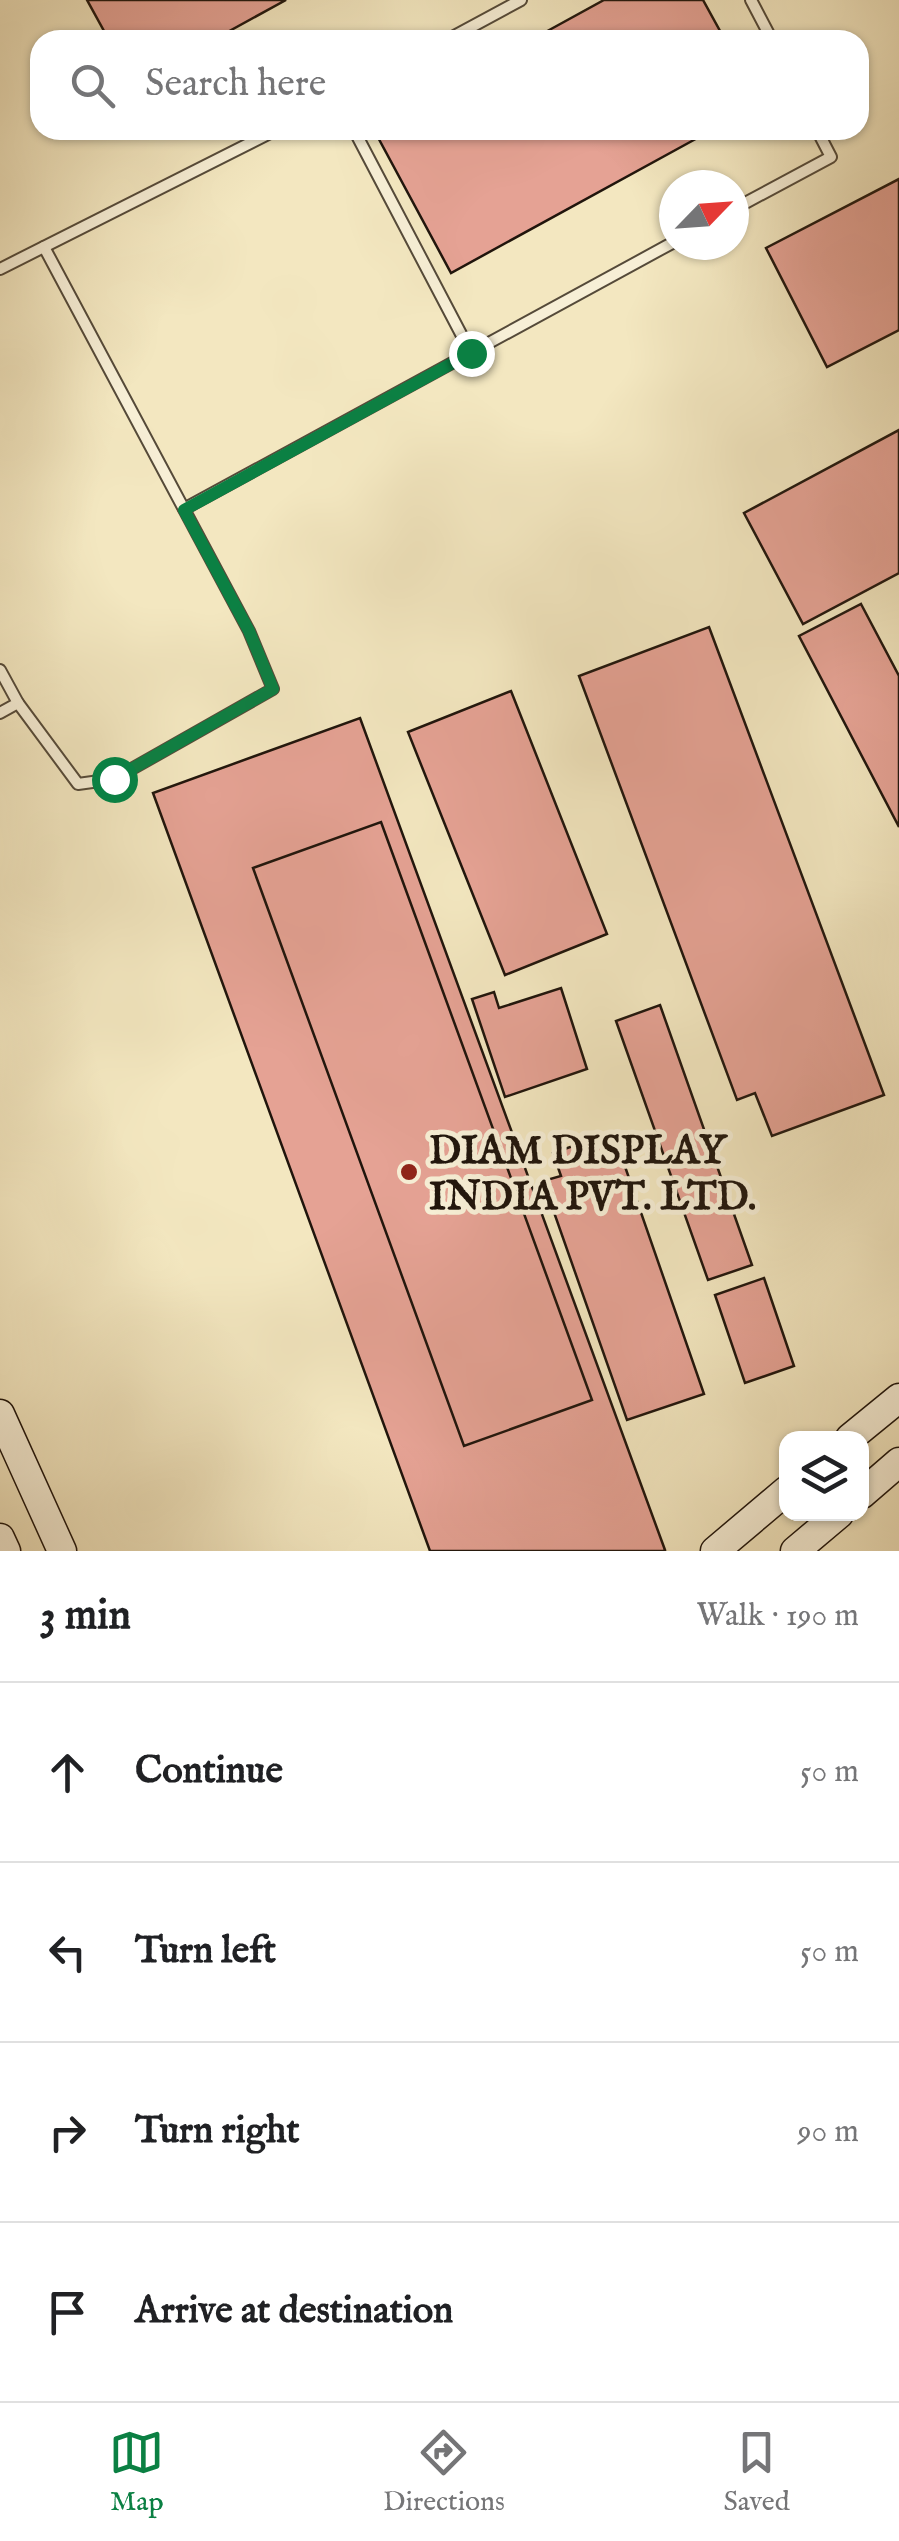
<!DOCTYPE html>
<html lang="en">
<head>
<meta charset="utf-8">
<style>
  :root { --surface:#fff; --page:#f6f6f6; --text:#202124; --muted:#757577; --line:#e0e0e0; --accent:#0b8043 }
  body { margin:0; font-family:"IM FELL English",serif; background:var(--page); color:var(--text) }
  .controls { position:absolute; right:30px; bottom:30px; display:grid; overflow:hidden; border-radius:20px; box-shadow:0 2px 8px #0004 }
  .controls button { width:90px; height:90px; display:grid; place-items:center; padding:0; border:0; border-bottom:2px solid var(--line); background:var(--surface); color:var(--text); font:50px sans-serif }
  .compass { position:absolute; left:659px; top:170px; width:90px; height:90px; border-radius:50%; background:var(--surface); box-shadow:0 2px 8px #0004; rotate:65deg }
  .stop { position:absolute; width:30px; height:30px; margin:-22px; border:8px solid #0b8043; border-radius:50%; background:#fff }
  .stop.end { background:#0b8043; border-color:#fff; box-shadow:0 2px 10px #0008 }
  .list { margin:0; padding:0; list-style:none }
  h2 { display:flex; justify-content:space-between; align-items:center; height:130px; margin:0; padding:0 40px; font-size:42px }
  h2 small { font-size:32px; font-weight:400; color:var(--muted) }
  .list li { display:grid; grid-template-columns:65px 1fr auto; gap:30px; align-items:center; box-sizing:border-box; height:180px; padding:0 40px; border-top:2px solid var(--line) }
  .list b { display:block; font-size:38px; white-space:nowrap }
  .list em { font-size:32px; font-style:normal; color:var(--muted) }
  .icon { flex:none; width:55px; height:55px; fill:none; stroke:currentColor; stroke-width:2; stroke-linecap:round; stroke-linejoin:round }
  .map { position:relative; flex:none; width:899px; height:1551px; overflow:hidden }
  .search { position:absolute; background:var(--surface); box-shadow:0 2px 8px #0004; left:30px; right:30px; top:30px; height:110px; display:flex; align-items:center; gap:25px; box-sizing:border-box; padding:0 35px; border-radius:30px; color:var(--muted); font-size:38px }
  .sheet { height:850px; background:var(--surface) }
  nav { display:flex; justify-content:space-around; align-items:center; box-sizing:border-box; height:140px; border-top:2px solid var(--line); background:var(--surface); font-size:28px; color:var(--muted) }
  nav a { display:grid; justify-items:center; gap:5px }
  nav .on { color:var(--accent) }
  .map>svg:first-child { display:block }
  .building { fill:#e5a294; stroke:#20150c; stroke-width:2.5 }
  .lines { fill:none; stroke-linecap:round; stroke-linejoin:round }
  .lane-casing { stroke:#554a39; stroke-width:14 }
  .secondary-casing { stroke:#20150c; stroke-width:31 }
  .lane { stroke:#f7efd6; stroke-width:10 }
  .secondary { stroke:#f7efd6; stroke-width:28 }
  .route { stroke:#0b8043; stroke-width:12 }
  .poi-dot { fill:#8f2418; stroke:#f7efd6; stroke-width:4 }
  .labels { text-anchor:middle; stroke-width:10; stroke-linejoin:round; paint-order:stroke }
  .poi-label { font-size:40px; font-weight:bold; fill:#20150c; stroke:#f7efd6; text-anchor:start }
</style>
</head>
<body>
<div class="map">
<svg width="899" height="1551" viewBox="0 0 899 1551">
  <rect width="100%" height="100%" fill="#f3e7c0"/>
  <filter id="stains"><feTurbulence type="fractalNoise" baseFrequency=".002" numOctaves="4"/><feColorMatrix values="0 0 0 0 .2 0 0 0 0 .09 0 0 0 0 .02 0 0 0 .5 -.17"/></filter>
  <radialGradient id="worn" r=".72"><stop offset=".6" stop-color="#630" stop-opacity="0"/><stop offset="1" stop-color="#630" stop-opacity=".3"/></radialGradient>
  <g class="building">
    <path d="M87 0H286L213 40H109Z"/>
    <path d="M604 0H703L725 40H531Z"/>
    <path d="M374 130H712L451 273Z"/>
    <path d="M899 179V330L827 367 766 248Z"/>
    <path d="M899 430V573L803 624 744 513Z"/>
    <path d="M861 604 899 676V827L799 636Z"/>
    <path d="M709 627 884 1095 772 1136 755 1093 737 1100 579 676Z"/>
    <path d="M511 691 607 934 505 975 408 732Z"/>
    <path d="M360 718 665 1550 663 1551H430L153 793Z"/>
    <path d="M381 822 592 1400 464 1446 253 868Z"/>
    <path d="M561 988 587 1069 505 1097 472 999 494 992 499 1008Z"/>
    <path d="M660 1005 752 1265 708 1280 616 1021Z"/>
    <path d="M613 1132 704 1394 627 1420 543 1181 561 1176 553 1153Z"/>
    <path d="M764 1278 794 1366 745 1383 715 1295Z"/>
  </g>
  <g class="lines">
    <defs>
      <g id="lane">
        <path d="M751 0 772 40"/>
        <path d="M447 40 521 0"/>
        <path d="M354 130 471 353"/>
        <path d="M734 209 831 157 817 130"/>
        <path d="M0 269 276 130"/>
        <path d="M184 509 674 242"/>
        <path d="M0 670 18 703 0 713"/>
        <path d="M18 703 78 784 114 779 273 689 249 631 44 247"/>
      </g>
      <g id="secondary">
        <path d="M0 1414 62 1551"/>
        <path d="M850 1438 899 1398"/>
        <path d="M862 1494 899 1462"/>
        <path d="M0 1538 6 1551"/>
        <path d="M715 1551 786 1491"/>
        <path d="M795 1551 839 1514"/>
      </g>
    </defs>
    <use href="#lane" class="lane-casing"/>
    <use href="#secondary" class="secondary-casing"/>
    <use href="#lane" class="lane"/>
    <use href="#secondary" class="secondary"/>
  </g>
  <g class="lines">
    <path class="route" d="M114 779 273 689 249 631 184 510 471 353"/>
  </g>
  <circle class="poi-dot" cx="409" cy="1172" r="10"/>
  <g class="labels">
    <g class="poi-label">
      <text x="429" y="1163">DIAM DISPLAY<tspan x="429" dy="46">INDIA PVT. LTD.</tspan></text>
    </g>
  </g>
  <rect width="100%" height="100%" filter="url(#stains)"/>
  <rect width="100%" height="100%" fill="url(#worn)"/>
</svg>
<div class="controls">
<button><svg class="icon" aria-label="layers" viewBox="0 0 24 24"><path d="M12 4l9 5-9 5-9-5zM3 14l9 5 9-5"/></svg></button>
</div>
<svg class="compass" viewBox="-18 -18 36 36"><path d="M0-13l5 13h-10z" fill="#e53935"/><path d="M0 13l5-13h-10z" fill="#757577"/></svg>
<div class="stop" style="left:114px;top:779px"></div>
<div class="stop end" style="left:471px;top:353px"></div>
<div class="search"><svg class="icon" aria-label="search" viewBox="0 0 24 24"><circle cx="10" cy="10" r="6"/><path d="M15 15l6 6"/></svg>Search here</div>
</div>
<section class="sheet">
<h2>3 min<small>Walk · 190 m</small></h2>
<ul class="list">
<li><svg class="icon" aria-label="ahead" viewBox="0 0 24 24"><path d="M12 20V5M6 11l6-6 6 6"/></svg><div><b>Continue</b></div><em>50 m</em></li>
<li><svg class="icon" aria-label="left" viewBox="0 0 24 24"><path d="M17 20v-9H6M10 6l-5 5 5 5"/></svg><div><b>Turn left</b></div><em>50 m</em></li>
<li><svg class="icon" aria-label="right" viewBox="0 0 24 24"><path d="M7 20v-9h11M14 6l5 5-5 5"/></svg><div><b>Turn right</b></div><em>90 m</em></li>
<li><svg class="icon" aria-label="arrive" viewBox="0 0 24 24"><path d="M6 21V4h12l-3 4 3 4H6"/></svg><div><b>Arrive at destination</b></div></li>
</ul>
</section>
<nav>
<a class="on"><svg class="icon" aria-label="map" viewBox="0 0 24 24"><path d="M3 6l6-2 6 2 6-2v14l-6 2-6-2-6 2zM9 4v14M15 6v14"/></svg>Map</a>
<a><svg class="icon" aria-label="directions" viewBox="0 0 24 24"><path d="M12 3l9 9-9 9-9-9zM9 14v-3h6M13 9l2 2-2 2"/></svg>Directions</a>
<a><svg class="icon" aria-label="saved" viewBox="0 0 24 24"><path d="M7 4h10v16l-5-4-5 4z"/></svg>Saved</a>
</nav>
</body>
</html>
